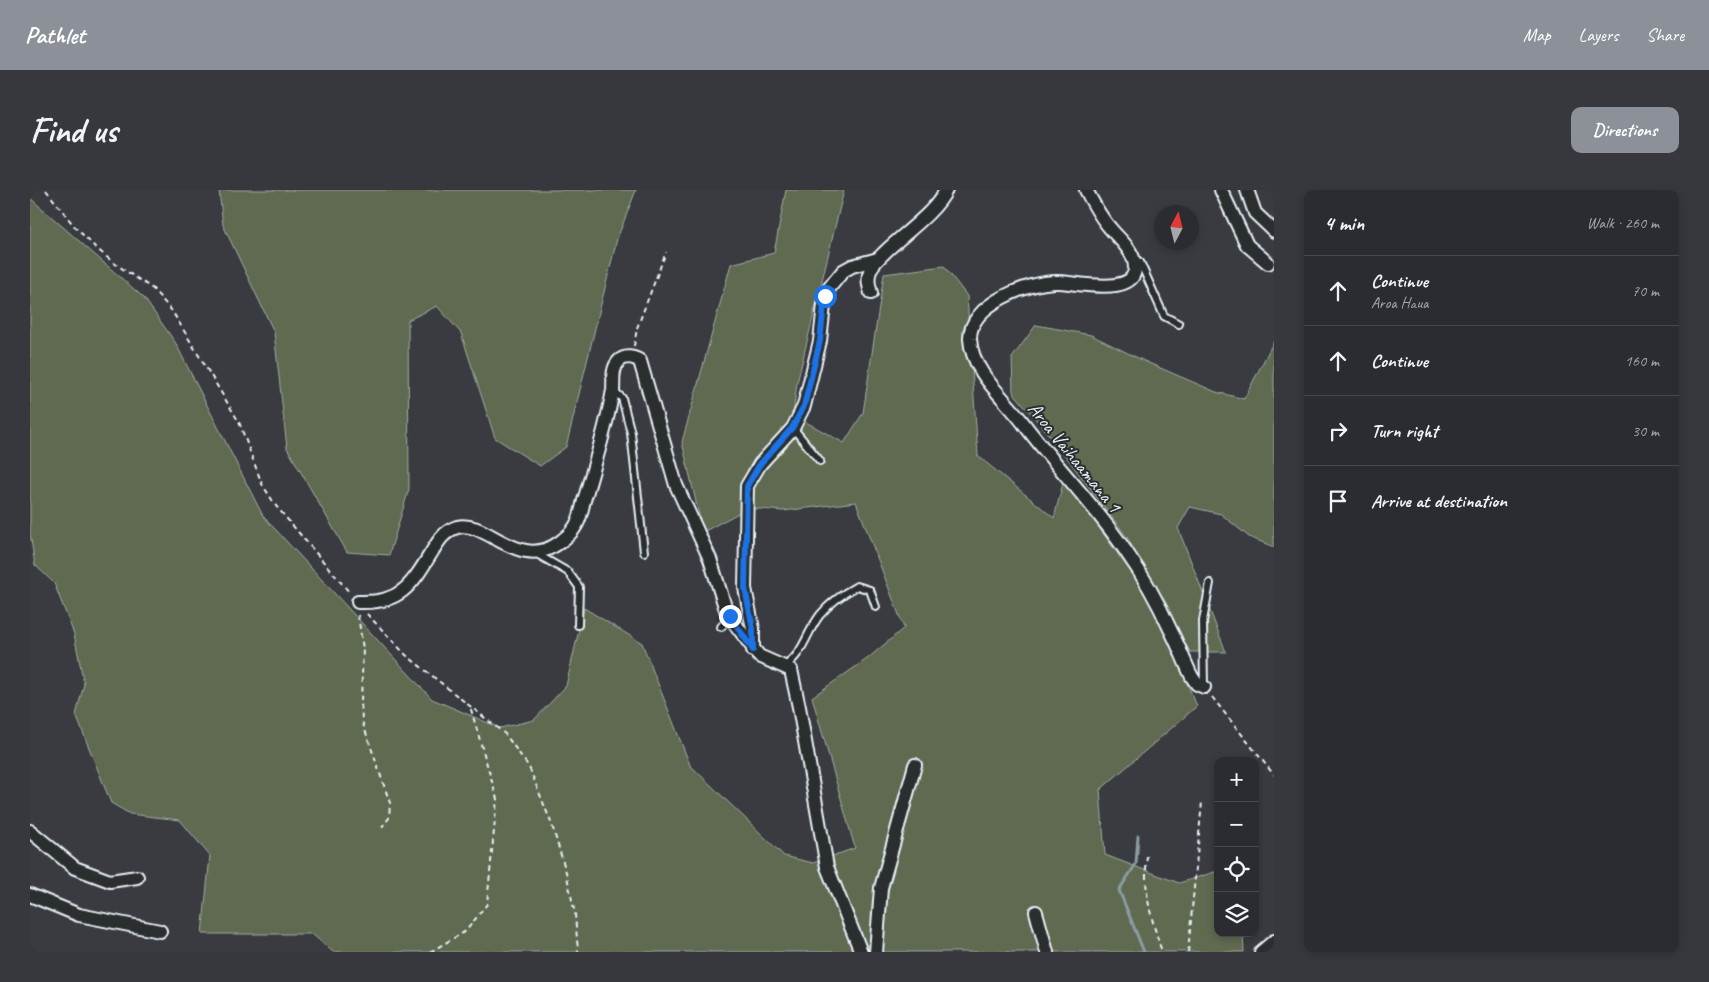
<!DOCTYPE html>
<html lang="en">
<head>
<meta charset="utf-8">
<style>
  :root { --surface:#2b2c31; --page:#37383d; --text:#f1f3f6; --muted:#a6a7ab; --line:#47484d; --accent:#8c9099 }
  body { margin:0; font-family:Caveat,sans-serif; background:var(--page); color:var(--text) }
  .controls { position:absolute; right:15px; bottom:15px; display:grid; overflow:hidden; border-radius:10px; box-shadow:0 2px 8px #0003 }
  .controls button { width:45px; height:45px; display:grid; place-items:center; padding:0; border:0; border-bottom:1px solid var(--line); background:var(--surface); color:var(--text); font:25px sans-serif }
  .compass { position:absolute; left:1124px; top:15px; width:45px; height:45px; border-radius:50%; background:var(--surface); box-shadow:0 2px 8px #0003; rotate:7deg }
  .stop { position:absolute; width:15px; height:15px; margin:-11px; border:4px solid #1a73e8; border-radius:50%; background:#fff }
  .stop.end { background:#1a73e8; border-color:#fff; box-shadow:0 1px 5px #0008 }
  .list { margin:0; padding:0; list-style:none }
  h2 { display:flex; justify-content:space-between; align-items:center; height:65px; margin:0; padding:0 20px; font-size:21px }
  h2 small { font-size:16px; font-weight:400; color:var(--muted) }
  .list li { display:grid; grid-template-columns:32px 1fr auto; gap:15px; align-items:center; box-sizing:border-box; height:70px; padding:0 20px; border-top:1px solid var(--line) }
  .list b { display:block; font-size:19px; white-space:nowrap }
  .list p { margin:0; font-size:16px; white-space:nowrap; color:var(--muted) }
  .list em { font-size:16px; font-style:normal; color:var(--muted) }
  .icon { flex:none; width:28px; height:28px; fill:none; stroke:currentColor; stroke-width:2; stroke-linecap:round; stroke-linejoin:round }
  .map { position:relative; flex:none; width:1244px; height:762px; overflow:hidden; border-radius:10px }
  header { display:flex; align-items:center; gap:30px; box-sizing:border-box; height:70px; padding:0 25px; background:var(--accent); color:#fff }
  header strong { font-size:24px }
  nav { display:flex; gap:28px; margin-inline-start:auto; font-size:18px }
  .intro { display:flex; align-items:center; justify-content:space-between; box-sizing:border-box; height:120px; padding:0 30px }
  h1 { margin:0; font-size:35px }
  .button { padding:12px 22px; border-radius:10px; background:var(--accent); color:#fff; font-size:18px; font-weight:700 }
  main { display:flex; gap:30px; padding:0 30px }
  aside { flex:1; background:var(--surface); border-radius:10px; box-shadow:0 2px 8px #0003 }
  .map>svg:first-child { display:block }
  .green { fill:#5f6a51; stroke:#a4aea4 }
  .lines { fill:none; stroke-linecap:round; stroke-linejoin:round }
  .stream { stroke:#899da5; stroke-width:3 }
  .service-casing { stroke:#e8f1f8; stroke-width:10 }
  .minor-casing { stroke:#e8f1f8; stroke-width:16 }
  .path { stroke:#e8f1f8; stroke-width:2; stroke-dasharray:5 4; stroke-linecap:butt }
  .service { stroke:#2a2d2e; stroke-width:6 }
  .minor { stroke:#2a2d2e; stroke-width:12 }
  .route { stroke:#1a73e8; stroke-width:6 }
  .labels { text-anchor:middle; stroke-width:4; stroke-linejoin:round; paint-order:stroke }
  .street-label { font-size:20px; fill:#e8f1f8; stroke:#2a2d2e }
</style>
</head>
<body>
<header>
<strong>Pathlet</strong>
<nav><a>Map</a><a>Layers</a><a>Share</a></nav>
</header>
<div class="intro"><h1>Find us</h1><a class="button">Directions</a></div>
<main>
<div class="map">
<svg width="1244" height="762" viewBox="0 0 1244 762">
  <rect width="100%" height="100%" fill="#393b41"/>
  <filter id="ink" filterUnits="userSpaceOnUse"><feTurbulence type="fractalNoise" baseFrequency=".02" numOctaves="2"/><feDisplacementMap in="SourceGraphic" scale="10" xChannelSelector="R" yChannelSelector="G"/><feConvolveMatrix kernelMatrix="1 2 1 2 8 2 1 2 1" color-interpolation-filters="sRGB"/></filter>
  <g filter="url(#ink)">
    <g class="green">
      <path d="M189 0H606L587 49 536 257 510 276 465 248 431 143 407 116 378 130 379 299 359 365 317 362 257 258 244 142 193 35Z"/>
      <path d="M756 0H814L767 193 763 225 814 253 833 223 854 84 914 76 937 106 948 266 1024 328 1034 289 1120 409 1167 516 1070 600 1075 665 1149 693 1188 681V743H1213L1214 762H303L282 744H172L180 666 150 630 100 624 81 613 46 525 54 494 44 444 24 393 5 375 0 343V8L114 108 145 152 233 326 402 509 470 538 504 530 536 496 554 418 612 453 660 575 754 666 783 673 825 658 782 507 837 469 874 438 826 312 753 321 718 318 673 342 652 252 701 74 744 63Z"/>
      <path d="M1006 135 1061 145 1114 171 1186 202 1214 209 1244 151V357L1219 347 1191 324 1160 317 1148 338 1196 462H1160L1097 347 1024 251 983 202 982 168Z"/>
    </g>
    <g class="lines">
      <path class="stream" d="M1108 646 1106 674 1089 700 1114 762"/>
      <defs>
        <g id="service">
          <path d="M1104 70 1110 72 1134 126 1149 134"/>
          <path d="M583 200 592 208 601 243 614 362"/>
          <path d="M763 238 790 271"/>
          <path d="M505 363 538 382 549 397 548 435"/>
          <path d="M691 437 700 426"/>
          <path d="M755 476C774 463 776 443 790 425 799 414 814 403 827 396L840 400 846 417"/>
          <path d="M1174 497 1173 431 1180 393"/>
        </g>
        <g id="minor">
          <path d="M1056 0C1063 13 1070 27 1080 38 1088 48 1101 58 1104 71 1114 109 1046 92 1027 92 999 92 939 114 940 149 942 183 975 208 994 234 1026 277 1065 315 1095 360 1112 384 1128 412 1140 439 1148 454 1154 471 1162 487L1167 494 1174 497"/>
          <path d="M1191 0 1217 55 1238 73"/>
          <path d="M1217 0 1225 23 1244 41"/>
          <path d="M841 103C839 96 837 89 840 81 842 74 849 68 854 63 872 45 906 22 916 0"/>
          <path d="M328 412C372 414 382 394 403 360 409 350 415 341 427 337 457 329 489 383 530 352 538 346 545 340 549 329 552 321 553 312 556 304 566 270 577 235 583 200 584 191 581 179 589 171 595 165 604 167 610 171L646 295 680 369 697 423 729 466 761 480 769 517 797 677 831 762"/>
          <path d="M723 460V439L715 398 717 296 730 274 763 238 774 216 790 151 795 106 800 97 813 81 822 76 848 69"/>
          <path d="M0 641 45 678 80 691 107 687"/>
          <path d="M0 705 49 725 130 741"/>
          <path d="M1006 722 1017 762"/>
          <path d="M846 762 851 698 885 575"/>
          <path d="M1231 762 1244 751"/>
        </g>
      </defs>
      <use href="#service" class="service-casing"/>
      <use href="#minor" class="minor-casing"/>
      <g class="path">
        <path d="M16 0 45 37 65 57 84 73 123 99 142 121 209 232 232 294 246 316 320 403"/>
        <path d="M604 156 607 138 636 62"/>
        <path d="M337 424 376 465 475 544 499 577 522 635 536 682 545 724 548 762"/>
        <path d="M328 425 333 459 331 511 332 531 360 613 359 628 352 637"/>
        <path d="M1182 507 1244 585"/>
        <path d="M1117 666C1113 703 1121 727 1132 762"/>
        <path d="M400 762 436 741 457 714 467 609 440 516"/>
        <path d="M1158 762 1172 612"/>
      </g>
      <use href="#service" class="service"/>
      <use href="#minor" class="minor"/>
    </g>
  </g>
  <g class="lines" filter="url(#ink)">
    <path class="route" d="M700 426 723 460V439L715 398 717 296 730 274 762 238 774 216 790 151 795 106"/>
  </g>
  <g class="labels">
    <g class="street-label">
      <text transform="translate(1045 267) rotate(51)" y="7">Aroa Vaihaamana 1</text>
    </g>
  </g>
</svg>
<div class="controls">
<button>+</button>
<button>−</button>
<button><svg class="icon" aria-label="locate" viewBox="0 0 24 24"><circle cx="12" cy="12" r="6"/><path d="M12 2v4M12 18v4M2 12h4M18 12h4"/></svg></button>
<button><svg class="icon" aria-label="layers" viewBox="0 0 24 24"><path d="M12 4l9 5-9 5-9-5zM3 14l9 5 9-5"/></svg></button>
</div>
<svg class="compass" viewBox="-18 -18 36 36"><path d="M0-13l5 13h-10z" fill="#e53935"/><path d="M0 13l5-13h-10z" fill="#a6a7ab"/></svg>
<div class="stop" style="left:795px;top:106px"></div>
<div class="stop end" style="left:700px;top:426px"></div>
</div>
<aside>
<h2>4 min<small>Walk · 260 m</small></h2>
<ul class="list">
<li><svg class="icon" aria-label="ahead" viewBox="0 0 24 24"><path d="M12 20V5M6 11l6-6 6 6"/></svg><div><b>Continue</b><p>Aroa Haua</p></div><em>70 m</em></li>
<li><svg class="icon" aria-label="ahead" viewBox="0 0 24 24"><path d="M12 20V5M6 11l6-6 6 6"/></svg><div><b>Continue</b></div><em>160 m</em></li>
<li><svg class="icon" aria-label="right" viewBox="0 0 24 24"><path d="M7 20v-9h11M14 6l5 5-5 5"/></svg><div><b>Turn right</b></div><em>30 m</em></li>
<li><svg class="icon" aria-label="arrive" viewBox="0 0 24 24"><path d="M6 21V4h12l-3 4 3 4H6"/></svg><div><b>Arrive at destination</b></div></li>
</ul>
</aside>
</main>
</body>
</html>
